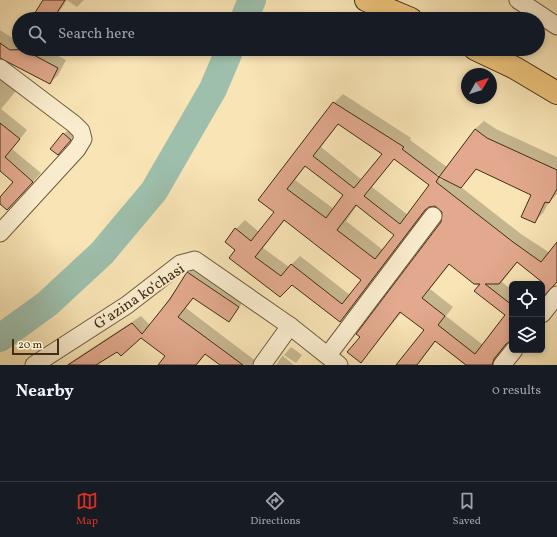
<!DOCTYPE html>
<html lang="en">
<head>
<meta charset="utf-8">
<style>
  :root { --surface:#171b24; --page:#20242c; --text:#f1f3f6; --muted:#9ea1a6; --line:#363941; --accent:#d93025 }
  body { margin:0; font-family:Vollkorn,serif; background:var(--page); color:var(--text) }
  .controls { position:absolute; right:12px; bottom:12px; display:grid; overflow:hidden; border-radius:6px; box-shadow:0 2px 6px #0003 }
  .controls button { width:36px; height:36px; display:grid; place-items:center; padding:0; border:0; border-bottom:1px solid var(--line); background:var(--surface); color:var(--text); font:20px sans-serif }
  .compass { position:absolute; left:461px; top:68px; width:36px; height:36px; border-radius:50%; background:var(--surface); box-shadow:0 2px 6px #0003; rotate:51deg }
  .scale { position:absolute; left:12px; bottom:10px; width:47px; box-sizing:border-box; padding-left:4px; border:2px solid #422e15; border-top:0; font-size:11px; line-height:14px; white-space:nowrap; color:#422e15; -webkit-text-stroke:3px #faedcf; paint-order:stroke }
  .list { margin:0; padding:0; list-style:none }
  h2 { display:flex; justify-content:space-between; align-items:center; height:52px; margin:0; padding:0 16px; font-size:17px }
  h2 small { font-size:13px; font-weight:400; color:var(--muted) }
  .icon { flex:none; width:22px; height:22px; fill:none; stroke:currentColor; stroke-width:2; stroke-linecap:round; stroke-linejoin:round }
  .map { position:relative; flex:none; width:557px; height:365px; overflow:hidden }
  .search { position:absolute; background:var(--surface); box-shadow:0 2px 6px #0003; left:12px; right:12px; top:12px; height:44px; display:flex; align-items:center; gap:10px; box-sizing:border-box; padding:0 14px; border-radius:22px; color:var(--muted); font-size:15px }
  .sheet { height:116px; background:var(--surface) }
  nav { display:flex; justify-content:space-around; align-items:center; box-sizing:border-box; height:56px; border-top:1px solid var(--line); background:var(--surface); font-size:11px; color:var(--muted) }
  nav a { display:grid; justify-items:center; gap:2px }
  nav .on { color:var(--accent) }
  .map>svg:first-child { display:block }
  .shadow { fill:#0003; fill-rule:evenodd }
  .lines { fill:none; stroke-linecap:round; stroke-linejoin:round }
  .river { stroke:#9dbfac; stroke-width:28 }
  .building { fill:#e2a98e; stroke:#422e15; fill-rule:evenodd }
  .minor-casing { stroke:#705c3d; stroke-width:19 }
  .primary-casing { stroke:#422e15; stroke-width:24 }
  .minor { stroke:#faedcf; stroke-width:17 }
  .primary { stroke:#ecc27a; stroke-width:22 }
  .labels { text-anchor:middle; stroke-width:4; stroke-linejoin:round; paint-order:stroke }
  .street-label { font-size:15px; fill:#422e15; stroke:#faedcf }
</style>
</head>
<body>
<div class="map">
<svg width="557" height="365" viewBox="0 0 557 365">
  <rect width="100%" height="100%" fill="#f8e4b5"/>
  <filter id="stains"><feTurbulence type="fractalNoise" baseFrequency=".005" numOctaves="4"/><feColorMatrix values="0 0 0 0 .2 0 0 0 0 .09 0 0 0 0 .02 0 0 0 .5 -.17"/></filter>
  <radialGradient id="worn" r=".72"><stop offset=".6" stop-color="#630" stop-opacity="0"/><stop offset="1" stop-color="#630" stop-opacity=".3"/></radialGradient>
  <g class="shadow">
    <path d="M45 0H84L77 7 67 0 54 19H32Z"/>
    <path d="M0 30 17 41 19 38V49H45L66 60 58 75 50 83 0 56Z"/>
    <path d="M0 68 21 85 1 109 27 130 12 149 41 173 15 201 0 203V199L14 182 0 169Z"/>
    <path d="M343 94 411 138 410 140 447 167 475 129 484 121 496 129 557 157V194L549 202 543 213 534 222 532 194 477 169 461 187 521 234 550 253 557 244V281L542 300V284H537L540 279 518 261 502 282 512 290V339L503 349 501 356 494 365H465L436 341 417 365H398L425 330 402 312 361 362V337L442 223 444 217 440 208 434 205 428 208 349 312 340 321 292 283 236 250V229L245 220 259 232 275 212 259 200 334 103ZM339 123 383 154 362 180 321 147ZM395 158 431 185 408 215 372 187ZM306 165 344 195 334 209 295 180ZM437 174 444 179 442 180 437 177ZM357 205 395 235 383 250 346 221ZM285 220 362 279 350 295 300 256 289 267 263 248ZM450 264 479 287 507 315 483 345 446 316 453 307 430 289Z"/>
    <path d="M70 128 76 133 64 148V134Z"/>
    <path d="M196 265 246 298 229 320 194 297 186 308 261 365H221L206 353 197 365H160L167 356 141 337 98 363 101 365H66L141 316 150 325 188 273Z"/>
    <path d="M291 347 302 355 296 363 284 355Z"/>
    <path d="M283 355V356L294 365H276Z"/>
  </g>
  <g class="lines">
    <g class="river">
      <path d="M244 19 252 0"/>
      <path d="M0 338 47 304 102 253 154 191 213 89 230 49"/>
    </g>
  </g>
  <g class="building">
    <path d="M43 0H65L53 19H31Z"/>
    <path d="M0 43 10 50 33 49 30 53 58 68 50 84 0 58Z"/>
    <path d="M333 102 404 147 402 149 439 177 475 129 487 138 557 170V189L549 203 545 202 535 223 521 217 531 195 476 169 461 188 439 177 436 182 513 242 541 262 557 242V282L542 298V282L517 262 499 284H485L512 305V340L506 344 494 359 492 365H466L435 341 417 365H396L424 330 400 312 361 363 347 352 360 337 356 334 441 222 442 212 435 206 429 207 425 210 340 322 292 285 280 297 229 258 235 250 225 242 235 228 251 241 274 212 258 200ZM338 124 382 154 354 188 313 156ZM394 159 429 185 400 224 364 196ZM305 166 343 195 326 218 287 189ZM356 205 394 235 375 259 337 230ZM284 220 361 280 342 304 291 264 281 276 255 257ZM449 264 474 284H480L474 291 505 315 475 354 438 325 445 316 422 298Z"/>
    <path d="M0 123 20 139 5 157 33 182 7 210 0 204V197L13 182 0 171Z"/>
    <path d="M63 133 71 140 58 155 50 149Z"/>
    <path d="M187 272 239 307 229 322 193 298 178 317 243 365H220L205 354 196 365H158L165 356 141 338 121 356 117 352 96 365H68L132 323 142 334 170 299Z"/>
  </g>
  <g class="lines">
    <defs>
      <g id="minor">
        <path d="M518 0 557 26"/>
        <path d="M0 68 74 124 81 131 83 139 77 149 0 233"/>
        <path d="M542 314 557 295"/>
        <path d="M328 355 433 216"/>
        <path d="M34 365 127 305 180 264 195 260 290 326 339 365"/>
        <path d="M262 365 290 326"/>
        <path d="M502 365 514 350"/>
      </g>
      <g id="primary">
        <path d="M366 0 411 19"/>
        <path d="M475 49 515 68 557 93"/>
      </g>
    </defs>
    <use href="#minor" class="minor-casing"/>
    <use href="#primary" class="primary-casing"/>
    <use href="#minor" class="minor"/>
    <use href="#primary" class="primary"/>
  </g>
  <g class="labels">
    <g class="street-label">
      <text transform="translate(139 296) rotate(-34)" y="5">Gʻazina koʻchasi</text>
    </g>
  </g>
  <rect width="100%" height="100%" filter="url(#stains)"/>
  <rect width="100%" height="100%" fill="url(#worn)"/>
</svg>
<div class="controls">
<button><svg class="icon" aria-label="locate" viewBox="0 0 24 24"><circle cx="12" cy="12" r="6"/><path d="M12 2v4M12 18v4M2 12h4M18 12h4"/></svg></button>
<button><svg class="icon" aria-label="layers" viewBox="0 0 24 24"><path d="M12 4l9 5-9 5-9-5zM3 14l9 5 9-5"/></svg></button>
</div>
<svg class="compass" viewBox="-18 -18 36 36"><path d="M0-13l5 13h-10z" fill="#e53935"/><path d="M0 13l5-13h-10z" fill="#9ea1a6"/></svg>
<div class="scale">20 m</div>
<div class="search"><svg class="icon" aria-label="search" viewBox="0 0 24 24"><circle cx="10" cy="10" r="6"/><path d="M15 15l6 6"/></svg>Search here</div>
</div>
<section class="sheet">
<h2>Nearby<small>0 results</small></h2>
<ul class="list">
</ul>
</section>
<nav>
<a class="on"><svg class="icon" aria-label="map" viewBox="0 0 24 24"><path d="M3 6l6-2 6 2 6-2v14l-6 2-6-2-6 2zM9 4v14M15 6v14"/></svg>Map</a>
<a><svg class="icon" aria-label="directions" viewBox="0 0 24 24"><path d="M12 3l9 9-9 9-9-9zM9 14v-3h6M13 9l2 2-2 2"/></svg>Directions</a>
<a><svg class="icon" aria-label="saved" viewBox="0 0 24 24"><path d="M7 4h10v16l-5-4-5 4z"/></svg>Saved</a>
</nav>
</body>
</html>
